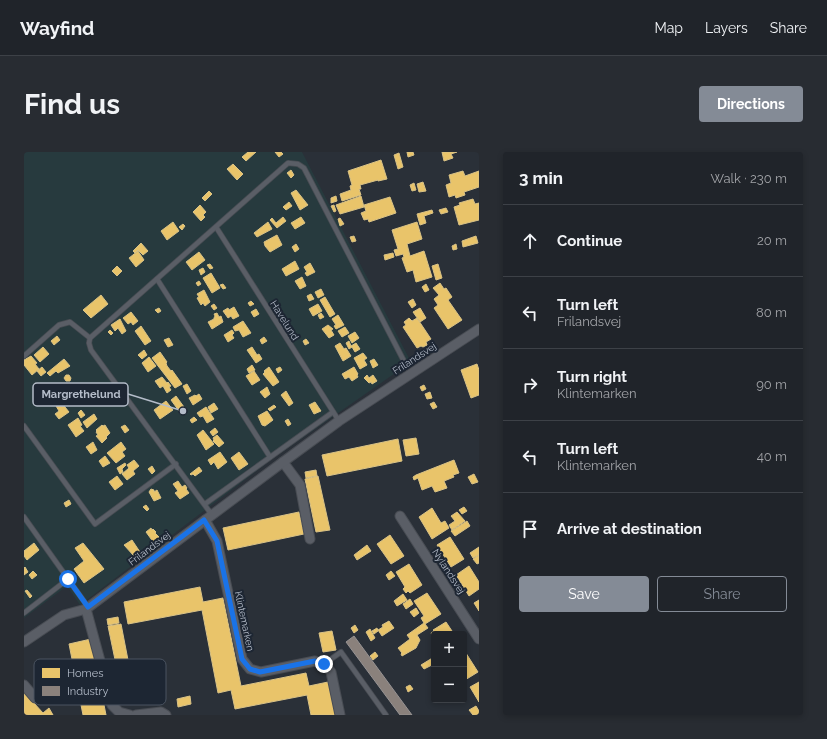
<!DOCTYPE html>
<html lang="en">
<head>
<meta charset="utf-8">
<style>
  :root { --surface:#20242a; --page:#282c32; --text:#f1f3f6; --muted:#a2a4a8; --line:#3d4147; --accent:#848b96 }
  body { margin:0; font-family:Raleway,sans-serif; background:var(--page); color:var(--text) }
  .controls { position:absolute; right:12px; bottom:12px; display:grid; overflow:hidden; border-radius:4px; box-shadow:0 2px 6px #0003 }
  .controls button { width:36px; height:36px; display:grid; place-items:center; padding:0; border:0; border-bottom:1px solid var(--line); background:var(--surface); color:var(--text); font:20px sans-serif }
  .stop { position:absolute; width:12px; height:12px; margin:-9px; border:3px solid #1a73e8; border-radius:50%; background:#fff }
  .stop.end { background:#1a73e8; border-color:#fff; box-shadow:0 1px 4px #0008 }
  .list { margin:0; padding:0; list-style:none }
  h2 { display:flex; justify-content:space-between; align-items:center; height:52px; margin:0; padding:0 16px; font-size:17px }
  h2 small { font-size:13px; font-weight:400; color:var(--muted) }
  .list li { display:grid; grid-template-columns:26px 1fr auto; gap:12px; align-items:center; box-sizing:border-box; height:72px; padding:0 16px; border-top:1px solid var(--line) }
  .list b { display:block; font-size:15px; white-space:nowrap }
  .list p { margin:0; font-size:13px; white-space:nowrap; color:var(--muted) }
  .list em { font-size:13px; font-style:normal; color:var(--muted) }
  .actions { display:flex; gap:8px; padding:12px 16px }
  .actions a { flex:1; padding:9px 0; border:1px solid var(--accent); border-radius:4px; text-align:center; font-size:14px; color:var(--accent) }
  .actions .main { background:var(--accent); color:#fff }
  .icon { flex:none; width:22px; height:22px; fill:none; stroke:currentColor; stroke-width:2; stroke-linecap:round; stroke-linejoin:round }
  .map { position:relative; flex:none; width:455px; height:563px; overflow:hidden; border-radius:4px }
  header { display:flex; align-items:center; gap:24px; box-sizing:border-box; height:56px; padding:0 20px; background:var(--surface); border-bottom:1px solid var(--line) }
  header strong { font-size:19px }
  nav { display:flex; gap:22px; margin-inline-start:auto; font-size:14px }
  .intro { display:flex; align-items:center; justify-content:space-between; box-sizing:border-box; height:96px; padding:0 24px }
  h1 { margin:0; font-size:28px }
  .button { padding:10px 18px; border-radius:4px; background:var(--accent); color:#fff; font-size:14px; font-weight:700 }
  main { display:flex; gap:24px; padding:0 24px }
  aside { flex:1; background:var(--surface); border-radius:4px; box-shadow:0 2px 6px #0003 }
  .map>svg:first-child { display:block }
  .green { fill:#273a3e }
  .homes { fill:#e9c46a; stroke:#d9c286 }
  .industry { fill:#8a817c; stroke:#979393 }
  .lines { fill:none; stroke-linecap:round; stroke-linejoin:round }
  .service-casing { stroke:#484c53; stroke-width:6 }
  .minor-casing { stroke:#484c53; stroke-width:11 }
  .service { stroke:#5a5e66; stroke-width:4.5 }
  .minor { stroke:#5a5e66; stroke-width:9 }
  .route { stroke:#1a73e8; stroke-width:5 }
  .labels { text-anchor:middle; stroke-width:4; stroke-linejoin:round; paint-order:stroke }
  .street-label { font-size:10px; fill:#b4bcc9; stroke:#1d2633 }
  .key { fill:#1d2633; stroke:#4a5360; stroke-width:1 }
  .key-label { font-size:11px; fill:#b4bcc9 }
  .leader { fill:none; stroke:#b4bcc9; stroke-width:1.5 }
  .callout-dot { fill:#b4bcc9; stroke:#1d2633; stroke-width:1.5 }
  .callout { fill:#1d2633; stroke:#b4bcc9; stroke-width:1.5 }
  .callout-label { font-size:11px; text-anchor:middle; font-weight:bold; fill:#b4bcc9 }
</style>
</head>
<body>
<header>
<strong>Wayfind</strong>
<nav><a>Map</a><a>Layers</a><a>Share</a></nav>
</header>
<div class="intro"><h1>Find us</h1><a class="button">Directions</a></div>
<main>
<div class="map">
<svg width="455" height="563" viewBox="0 0 455 563">
  <rect width="100%" height="100%" fill="#2a3038"/>
  <path class="green" d="M0 0H278L387 210 247 308 56 453 43 434 0 466Z"/>
  <g class="homes">
    <path d="M224 0H232L222 9 218 5Z"/>
    <path d="M251 0H257L259 2 255 5Z"/>
    <path d="M383 0H389L390 3 384 5Z"/>
    <path d="M418 0H433L427 2 429 6 420 9Z"/>
    <path d="M375 1 379 15 374 17 370 3Z"/>
    <path d="M357 8 363 27 354 29V28L336 33 337 37H335L337 43 318 49 316 42 327 38 326 34 328 33 324 19Z"/>
    <path d="M209 12 219 22 213 28 203 17Z"/>
    <path d="M267 18 270 23 267 26 263 21Z"/>
    <path d="M439 19 441 24 455 19V35L440 40 441 43 432 46 431 43 425 45 422 33 427 31 425 23Z"/>
    <path d="M399 30 402 39 395 40 393 32Z"/>
    <path d="M390 31 392 38 388 39 386 33Z"/>
    <path d="M272 38 284 53 276 58 267 41Z"/>
    <path d="M185 39 188 42 181 49 178 46Z"/>
    <path d="M312 44 313 49 307 51V46Z"/>
    <path d="M337 44 340 55 316 62 312 53Z"/>
    <path d="M366 45 372 61 345 70 344 67 340 68 337 61 342 59 340 53Z"/>
    <path d="M449 47 451 52 455 51V68L435 73 430 55 436 53 435 51Z"/>
    <path d="M265 50 268 54 262 58 259 55Z"/>
    <path d="M176 53 182 60 179 63 181 65 177 69 169 60Z"/>
    <path d="M310 53 312 59 310 60 307 54Z"/>
    <path d="M422 56 424 60 417 62 415 58Z"/>
    <path d="M408 58 409 61 400 64 402 71 396 73 393 62Z"/>
    <path d="M259 65 262 69 253 76 246 68 248 66 252 71Z"/>
    <path d="M277 65 281 71 271 77 267 71Z"/>
    <path d="M316 66 320 72 316 74 314 67Z"/>
    <path d="M149 70 155 79 143 88 137 79Z"/>
    <path d="M244 70 248 77 233 85 230 81Z"/>
    <path d="M393 70 398 87 383 92 386 104 400 99 408 125 392 130 389 118 383 120 378 106 380 105 379 102 372 104 370 98 374 97 368 78Z"/>
    <path d="M159 72 161 74 158 78 155 75Z"/>
    <path d="M253 83 258 93 246 100 241 94 240 90Z"/>
    <path d="M330 84 332 89 328 90 326 85Z"/>
    <path d="M452 84 454 91 439 95 438 89Z"/>
    <path d="M117 91 124 99 119 103 114 98 111 101 109 99Z"/>
    <path d="M272 92 275 97 271 100 268 95Z"/>
    <path d="M432 92 433 97 429 98 428 94Z"/>
    <path d="M114 99 120 108 112 115 105 106Z"/>
    <path d="M175 100 181 108 168 118 162 110Z"/>
    <path d="M369 101 370 105 361 108 360 103Z"/>
    <path d="M271 109 275 117 262 124 258 117Z"/>
    <path d="M286 111 291 120 283 124 281 121 283 120 280 115Z"/>
    <path d="M186 112 189 116 186 117 183 113Z"/>
    <path d="M414 112 418 126 412 128 408 114Z"/>
    <path d="M93 114 98 119 93 124 88 119Z"/>
    <path d="M179 116 181 120 177 123 175 118Z"/>
    <path d="M187 121 196 136 188 141 179 126Z"/>
    <path d="M278 125 282 134 276 137 271 129Z"/>
    <path d="M175 129 177 132 174 134 172 131Z"/>
    <path d="M416 131 420 137 422 136 428 145 424 148 438 168 424 177 410 156 414 153 410 147 415 143 409 136Z"/>
    <path d="M199 132 202 136 199 137 196 133Z"/>
    <path d="M402 132 405 138 401 140 398 135Z"/>
    <path d="M297 137 300 143 294 146 291 140Z"/>
    <path d="M180 138 186 150 181 154 179 151 177 153 173 146 175 145 173 142Z"/>
    <path d="M287 142 290 147 285 149 283 144Z"/>
    <path d="M77 143 84 152 67 166 59 158Z"/>
    <path d="M301 145 311 162 306 165 296 148Z"/>
    <path d="M389 147 392 153 388 156 384 150Z"/>
    <path d="M227 149 230 152 226 154 224 151Z"/>
    <path d="M190 152 193 156 190 158 187 154Z"/>
    <path d="M294 152 298 159 289 164 285 157Z"/>
    <path d="M210 155 215 164 209 167 207 164 204 166 199 159 204 156 205 158Z"/>
    <path d="M135 156 137 159 134 161 131 158Z"/>
    <path d="M396 156 402 166 396 170 389 160Z"/>
    <path d="M232 157 235 162 230 165 227 160Z"/>
    <path d="M107 160 114 169 109 173 107 170 104 172 99 166Z"/>
    <path d="M193 161 195 165 197 164 199 170 188 177 184 170 190 167V166L191 164 190 162Z"/>
    <path d="M297 161 300 165 296 167 294 163Z"/>
    <path d="M314 163 320 173 312 177 310 174 312 173 308 167Z"/>
    <path d="M385 166 388 169 393 166 407 187 402 190 403 193 399 195 397 194 393 196 379 175 382 173 380 170Z"/>
    <path d="M96 167 102 179 98 182 94 176 91 179 87 173Z"/>
    <path d="M219 169 227 181 219 185 215 178 211 179 209 175Z"/>
    <path d="M304 173 309 177 307 178 310 183 305 186 298 177Z"/>
    <path d="M117 174 127 189 121 193 111 179Z"/>
    <path d="M321 175 325 181 318 185 314 179Z"/>
    <path d="M86 178 89 181 87 183 84 180Z"/>
    <path d="M208 178 210 181 208 183 210 186 204 190 200 183Z"/>
    <path d="M331 180 335 186 328 191 324 184Z"/>
    <path d="M33 184 36 188 30 193 27 189Z"/>
    <path d="M240 185 243 189 238 192 236 188Z"/>
    <path d="M145 186 149 193 144 195 140 188Z"/>
    <path d="M282 187 285 191 281 193 279 189Z"/>
    <path d="M325 189 327 194 332 191 336 197 331 200 328 195 325 197 322 191Z"/>
    <path d="M316 191 320 197 322 196 327 204 319 209 311 194Z"/>
    <path d="M19 195 25 202 16 210 10 203Z"/>
    <path d="M228 195 233 203 235 202 238 207 232 211 223 198Z"/>
    <path d="M120 198 123 203 118 207 114 203Z"/>
    <path d="M136 200 143 210 142 211 143 214 147 219 148 218 158 232 151 236 128 206Z"/>
    <path d="M339 201 343 206 340 208 343 213 336 217 330 206Z"/>
    <path d="M7 204 13 211 11 212 15 217 8 223 0 213V208Z"/>
    <path d="M125 205 132 214 124 220 118 211Z"/>
    <path d="M40 207 46 214 34 221 32 219 26 224 23 221Z"/>
    <path d="M350 207 354 213 349 216 346 209Z"/>
    <path d="M453 212 455 218V243L447 246 437 218Z"/>
    <path d="M228 213 231 218 225 221 223 217Z"/>
    <path d="M18 215 22 220 17 224 13 219Z"/>
    <path d="M245 215 255 230 249 234 239 222 241 220 240 219Z"/>
    <path d="M256 215 258 218 254 221 252 217Z"/>
    <path d="M330 215 334 222 333 223 334 225 328 229 325 225 321 227 318 222Z"/>
    <path d="M230 219 236 228 228 233 222 224Z"/>
    <path d="M42 223H45L47 226 46 229H42L40 226Z"/>
    <path d="M343 223 345 226 349 223 353 229 348 232 347 230 345 231 340 226Z"/>
    <path d="M138 225 143 231 144 230 147 234 145 235 147 238 143 241 139 234 136 236 131 229Z"/>
    <path d="M163 232 167 239 163 242 159 234Z"/>
    <path d="M400 233 402 237 398 239 396 235Z"/>
    <path d="M243 235 246 242 241 246 236 240Z"/>
    <path d="M262 239 269 251 265 254 257 243Z"/>
    <path d="M406 240 408 246 403 247 401 242Z"/>
    <path d="M175 242 178 247 169 253 165 246 171 243 172 244Z"/>
    <path d="M152 244 160 255 155 259 147 248Z"/>
    <path d="M142 249 149 258 136 267 130 258Z"/>
    <path d="M37 250 45 260 35 267 31 262 35 259 32 254Z"/>
    <path d="M291 250 297 259 290 262 285 253Z"/>
    <path d="M410 250 413 255 409 257 406 252Z"/>
    <path d="M190 251 194 257 187 261 184 255Z"/>
    <path d="M250 253 252 255 246 259 244 257Z"/>
    <path d="M182 255 190 267 183 271 179 264 176 265 173 261Z"/>
    <path d="M57 258 61 263 57 266 54 261Z"/>
    <path d="M243 259 249 268 241 274 238 273 234 264Z"/>
    <path d="M70 262 73 267 63 276 59 270Z"/>
    <path d="M170 265 173 268 168 271 166 268Z"/>
    <path d="M54 266 58 273 56 274 60 279 52 285 44 273Z"/>
    <path d="M264 267 267 272 264 274 261 269Z"/>
    <path d="M78 273 79 274 81 273 86 281 82 285 83 286 78 291 72 284 74 283 72 280 73 279 72 278Z"/>
    <path d="M101 273 105 278 101 281 97 275Z"/>
    <path d="M191 276 194 280 189 284 186 280Z"/>
    <path d="M179 278 190 292 182 298 173 283Z"/>
    <path d="M193 283 200 291 195 295 189 289 190 288 189 286Z"/>
    <path d="M392 286 395 302 382 304 379 288Z"/>
    <path d="M374 287 378 309 303 324 298 303Z"/>
    <path d="M69 290 73 298 67 302 62 295Z"/>
    <path d="M97 290 102 297 98 300 101 304 92 311 83 301Z"/>
    <path d="M196 300 203 310 194 317 190 310 187 313 184 308Z"/>
    <path d="M215 300 224 312 215 318 207 306Z"/>
    <path d="M81 304 86 311 79 315 75 309Z"/>
    <path d="M110 308 115 314 109 319 111 322 103 328 98 322 105 316 103 313Z"/>
    <path d="M430 308 435 321 429 323 430 325 420 329 423 336 411 340 408 334 398 338 394 326 390 328 389 325 392 323Z"/>
    <path d="M101 311 102 313 98 317 99 320 96 322 93 316Z"/>
    <path d="M128 314 131 319 128 322 124 317Z"/>
    <path d="M175 315 178 319 171 324 169 322 167 323 166 322Z"/>
    <path d="M292 318 293 324 282 326 281 320Z"/>
    <path d="M450 322 454 330 448 332 444 325Z"/>
    <path d="M93 324 99 332 91 338 85 330Z"/>
    <path d="M294 324 306 378 292 380 281 327Z"/>
    <path d="M154 329 158 335 161 333 163 336 162 337 165 341 156 347 151 341 154 339 149 332Z"/>
    <path d="M127 337 130 338V340L133 338 137 346 130 349 125 340Z"/>
    <path d="M45 348 47 352 42 355 40 351Z"/>
    <path d="M122 353 125 357 123 359 119 355Z"/>
    <path d="M440 355 443 359 438 362 435 358Z"/>
    <path d="M408 356 417 371 421 369 425 376 408 387 395 365Z"/>
    <path d="M275 360 280 382 204 398 199 376Z"/>
    <path d="M433 360 441 369 428 378 425 373 431 369 427 364Z"/>
    <path d="M443 369 446 374 431 384 427 379Z"/>
    <path d="M127 376 128 378 129 377 132 380 131 381 135 385 134 386 135 388 130 391 122 380Z"/>
    <path d="M366 383 380 404 367 412 353 392Z"/>
    <path d="M426 385 440 407 427 415 413 393Z"/>
    <path d="M108 388 116 400 110 404 100 393Z"/>
    <path d="M10 391 15 398 3 408 0 404V399Z"/>
    <path d="M59 391 80 417 60 431 50 417 60 409 51 396Z"/>
    <path d="M343 393 347 399 333 408 330 403Z"/>
    <path d="M455 395V403L449 406 446 401Z"/>
    <path d="M455 403V411L453 412 449 407Z"/>
    <path d="M385 412 398 433 386 441 384 439 382 441 379 437 381 435 372 420Z"/>
    <path d="M445 414 455 430V437L445 444 432 423Z"/>
    <path d="M1 415 4 420 0 423V416Z"/>
    <path d="M9 419 13 423 8 427 5 423Z"/>
    <path d="M367 419 371 424 365 428 362 423Z"/>
    <path d="M176 435 179 450 199 446 217 534 282 521 285 534 304 530 311 563H287L283 543 211 557 207 538 194 541 178 458 104 472 100 450Z"/>
    <path d="M3 438 8 444 6 446 1 439Z"/>
    <path d="M403 441 417 462 401 472 404 476 393 483 396 488 392 496 378 504 377 502 378 501 374 496 386 487 383 483 400 471 397 466 400 464 390 449Z"/>
    <path d="M379 442 383 448 373 454 370 449Z"/>
    <path d="M386 447 389 452 382 457 379 452Z"/>
    <path d="M455 448V459L450 451Z"/>
    <path d="M392 456 395 461 390 465 386 460Z"/>
    <path d="M94 465 95 471 84 473 83 467Z"/>
    <path d="M365 469 370 476 358 484 354 478 359 475 358 473Z"/>
    <path d="M422 470 430 482H410V486L407 481 410 479 409 478Z"/>
    <path d="M97 472 111 544 99 546 84 474Z"/>
    <path d="M331 473 334 478 330 481 327 476Z"/>
    <path d="M353 476 354 479 350 482 348 479Z"/>
    <path d="M346 477 351 486 347 489 342 480Z"/>
    <path d="M308 479 312 498 299 500 295 481Z"/>
    <path d="M67 487 82 563H59L45 492Z"/>
    <path d="M440 498 454 520 441 528 440 527Z"/>
    <path d="M351 500 354 504 349 508 346 504Z"/>
    <path d="M410 505V512L400 517 397 513Z"/>
    <path d="M455 530V550L446 535Z"/>
    <path d="M386 533 389 537 384 540 382 535Z"/>
    <path d="M0 540 19 561 25 556 29 563H0Z"/>
    <path d="M166 544 167 552 154 555 153 547Z"/>
    <path d="M452 554 455 559V563H449L445 558Z"/>
  </g>
  <path class="industry" d="M330 484 388 563H376L322 490Z"/>
  <g class="lines">
    <defs>
      <g id="service">
        <path d="M192 75 315 269"/>
        <path d="M133 127 246 305"/>
        <path d="M0 204 35 173 46 170 66 186"/>
        <path d="M0 274 71 372 152 312"/>
        <path d="M181 352 309 260"/>
        <path d="M188 363 67 198 65 191 66 186 264 11 274 12 280 16 382 213"/>
        <path d="M0 365 64 455"/>
        <path d="M0 461 44 427"/>
        <path d="M300 512 317 500 362 563"/>
      </g>
      <g id="minor">
        <path d="M259 310 276 333 286 387"/>
        <path d="M376 364 455 487"/>
        <path d="M181 368 193 389 218 507 226 517 237 520 291 509 300 512 307 520 316 563"/>
        <path d="M62 457 88 553 95 560 106 563"/>
        <path d="M0 490 40 463 62 457 259 310 315 269 455 177"/>
        <path d="M0 533 11 546H23"/>
        <path d="M112 563 137 560 142 563"/>
      </g>
    </defs>
    <use href="#service" class="service-casing"/>
    <use href="#minor" class="minor-casing"/>
    <use href="#service" class="service"/>
    <use href="#minor" class="minor"/>
  </g>
  <g class="lines">
    <path class="route" d="M44 427 64 455 180 368 193 389 218 507 226 517 236 520 291 509 300 512"/>
  </g>
  <g class="labels">
    <g class="street-label">
      <text transform="translate(261 168) rotate(58)" y="4">Havelund</text>
      <text transform="translate(390 206) rotate(-33)" y="4">Frilandsvej</text>
      <text transform="translate(125 396) rotate(-37)" y="4">Frilandsvej</text>
      <text transform="translate(425 419) rotate(57)" y="4">Nylandsvej</text>
      <text transform="translate(221 469) rotate(78)" y="4">Klintemarken</text>
    </g>
  </g>
  <rect x="10" y="507" width="132" height="46" rx="6" class="key"/>
  <rect x="18" y="516" width="18" height="10" fill="#e9c46a"/>
  <rect x="18" y="534" width="18" height="10" fill="#8a817c"/>
  <g class="key-label">
    <text x="43" y="525">Homes</text>
    <text x="43" y="543">Industry</text>
  </g>
  <path class="leader" d="M159 259L104 242"/>
  <circle class="callout-dot" cx="159" cy="259" r="4"/>
  <rect class="callout" x="9" y="231" width="95" height="23" rx="4"/>
  <g class="callout-label">
    <text x="57" y="246">Margrethelund</text>
  </g>
</svg>
<div class="controls">
<button>+</button>
<button>−</button>
</div>
<div class="stop" style="left:44px;top:427px"></div>
<div class="stop end" style="left:300px;top:512px"></div>
</div>
<aside>
<h2>3 min<small>Walk · 230 m</small></h2>
<ul class="list">
<li><svg class="icon" aria-label="ahead" viewBox="0 0 24 24"><path d="M12 20V5M6 11l6-6 6 6"/></svg><div><b>Continue</b></div><em>20 m</em></li>
<li><svg class="icon" aria-label="left" viewBox="0 0 24 24"><path d="M17 20v-9H6M10 6l-5 5 5 5"/></svg><div><b>Turn left</b><p>Frilandsvej</p></div><em>80 m</em></li>
<li><svg class="icon" aria-label="right" viewBox="0 0 24 24"><path d="M7 20v-9h11M14 6l5 5-5 5"/></svg><div><b>Turn right</b><p>Klintemarken</p></div><em>90 m</em></li>
<li><svg class="icon" aria-label="left" viewBox="0 0 24 24"><path d="M17 20v-9H6M10 6l-5 5 5 5"/></svg><div><b>Turn left</b><p>Klintemarken</p></div><em>40 m</em></li>
<li><svg class="icon" aria-label="arrive" viewBox="0 0 24 24"><path d="M6 21V4h12l-3 4 3 4H6"/></svg><div><b>Arrive at destination</b></div></li>
</ul>
<div class="actions"><a class="main">Save</a><a>Share</a></div>
</aside>
</main>
</body>
</html>
